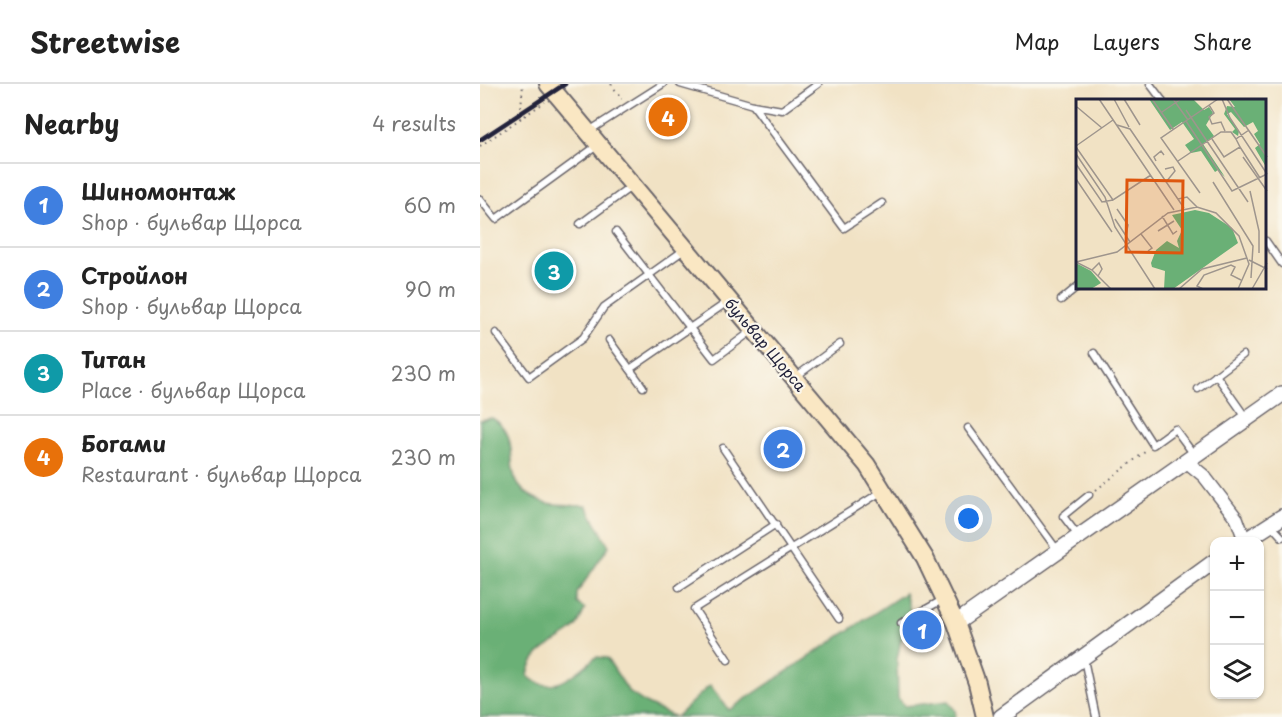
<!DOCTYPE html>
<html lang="en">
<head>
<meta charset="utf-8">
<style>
  :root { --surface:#fff; --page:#f6f6f6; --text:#222; --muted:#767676; --line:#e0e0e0; --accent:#1f6fb2 }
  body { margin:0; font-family:"Playpen Sans",sans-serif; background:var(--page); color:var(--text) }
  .controls { position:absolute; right:18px; bottom:18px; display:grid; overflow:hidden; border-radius:12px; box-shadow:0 2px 4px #0004 }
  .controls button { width:54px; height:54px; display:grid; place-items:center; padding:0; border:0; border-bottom:2px solid var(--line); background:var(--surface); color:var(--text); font:30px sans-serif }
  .you { position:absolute; left:489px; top:435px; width:21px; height:21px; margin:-15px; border:4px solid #fff; border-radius:50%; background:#1a73e8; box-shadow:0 0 0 9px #1a73e833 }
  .badge { display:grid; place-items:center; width:39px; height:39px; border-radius:50%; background:var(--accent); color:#fff; font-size:20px; font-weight:700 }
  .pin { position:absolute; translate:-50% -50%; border:3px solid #fff; box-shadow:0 2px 6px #0006 }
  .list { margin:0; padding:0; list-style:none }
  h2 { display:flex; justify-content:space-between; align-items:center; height:78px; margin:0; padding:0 24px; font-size:26px }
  h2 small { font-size:20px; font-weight:400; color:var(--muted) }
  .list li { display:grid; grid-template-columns:39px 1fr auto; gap:18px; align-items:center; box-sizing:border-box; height:84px; padding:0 24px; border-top:2px solid var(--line) }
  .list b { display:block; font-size:22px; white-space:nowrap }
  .list p { margin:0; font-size:20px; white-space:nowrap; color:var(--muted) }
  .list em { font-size:20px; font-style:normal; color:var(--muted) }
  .icon { flex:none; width:33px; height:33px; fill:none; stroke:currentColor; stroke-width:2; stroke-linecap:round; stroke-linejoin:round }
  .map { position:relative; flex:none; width:802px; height:633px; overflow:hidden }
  header { display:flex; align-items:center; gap:36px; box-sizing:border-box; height:84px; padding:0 30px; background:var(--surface); border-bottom:2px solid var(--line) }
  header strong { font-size:28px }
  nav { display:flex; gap:33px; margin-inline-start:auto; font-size:21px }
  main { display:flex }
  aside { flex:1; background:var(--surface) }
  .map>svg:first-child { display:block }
  .forest { fill:#6ab076; stroke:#466958; stroke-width:1.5 }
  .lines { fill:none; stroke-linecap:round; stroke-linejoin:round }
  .service-casing { stroke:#6a656b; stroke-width:9 }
  .minor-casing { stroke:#6a656b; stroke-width:15 }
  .tertiary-casing { stroke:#6a656b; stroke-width:18 }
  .secondary-casing { stroke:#6a656b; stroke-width:20 }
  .path { stroke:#6a656b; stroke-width:2; stroke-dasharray:1.5 4.5; stroke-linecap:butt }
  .service { stroke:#fff; stroke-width:6 }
  .minor { stroke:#fff; stroke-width:12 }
  .tertiary { stroke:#fff; stroke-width:15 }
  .secondary { stroke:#fae7c3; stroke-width:16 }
  .rail { stroke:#22223b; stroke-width:4.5 }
  .labels { text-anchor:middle; stroke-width:4.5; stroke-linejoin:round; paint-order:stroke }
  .street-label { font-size:15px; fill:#22223b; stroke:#fbf7ec }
  .inset-road { fill:none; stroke:#9e958d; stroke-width:1.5 }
  .view { fill:#de560e; fill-opacity:0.15; stroke:#de560e; stroke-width:3 }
  .inset-edge { fill:none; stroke:#22223b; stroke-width:3 }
</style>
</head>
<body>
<header>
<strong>Streetwise</strong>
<nav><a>Map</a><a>Layers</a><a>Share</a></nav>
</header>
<main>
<aside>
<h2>Nearby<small>4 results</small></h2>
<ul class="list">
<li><span class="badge" style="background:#3f7fe0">1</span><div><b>Шиномонтаж</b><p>Shop · бульвар Щорса</p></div><em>60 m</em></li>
<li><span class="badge" style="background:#3f7fe0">2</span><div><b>Стройлон</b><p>Shop · бульвар Щорса</p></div><em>90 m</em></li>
<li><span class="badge" style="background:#0f9aa8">3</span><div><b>Титан</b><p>Place · бульвар Щорса</p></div><em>230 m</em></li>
<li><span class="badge" style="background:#e8710a">4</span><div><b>Богами</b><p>Restaurant · бульвар Щорса</p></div><em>230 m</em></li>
</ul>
</aside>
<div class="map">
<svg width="802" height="633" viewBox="0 0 802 633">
  <rect width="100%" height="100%" fill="#fbf7ec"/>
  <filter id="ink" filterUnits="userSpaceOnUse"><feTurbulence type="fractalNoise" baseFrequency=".0167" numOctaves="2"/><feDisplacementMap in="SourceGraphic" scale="12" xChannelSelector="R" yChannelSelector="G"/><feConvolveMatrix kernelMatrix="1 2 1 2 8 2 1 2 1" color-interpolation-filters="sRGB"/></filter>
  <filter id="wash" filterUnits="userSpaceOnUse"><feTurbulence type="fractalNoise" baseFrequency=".008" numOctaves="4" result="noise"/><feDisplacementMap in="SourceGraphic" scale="24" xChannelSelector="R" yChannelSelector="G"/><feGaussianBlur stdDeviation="1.35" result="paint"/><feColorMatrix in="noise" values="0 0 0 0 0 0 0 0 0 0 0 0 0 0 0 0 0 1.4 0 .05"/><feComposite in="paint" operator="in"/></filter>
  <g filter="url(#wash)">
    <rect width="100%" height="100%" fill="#f1e2c4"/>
    <g class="forest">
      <path d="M12 334C52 357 7 402 68 419 79 422 94 420 106 421L129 462 97 509V519L105 525C102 532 98 541 93 546 75 560 51 566 48 592 71 615 98 588 116 573L127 574 149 608 167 620 195 633H0V336Z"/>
      <path d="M425 509 431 529V539L421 556 417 575 418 614 425 622 468 617 475 626 476 633H196L230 601 249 626Z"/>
    </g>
  </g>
  <g filter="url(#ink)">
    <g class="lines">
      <defs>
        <g id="service">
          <path d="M200 0 273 21 302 26 338 0"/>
          <path d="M670 0 682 16"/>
          <path d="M273 21 364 144 402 119"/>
          <path d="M109 47 183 0"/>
          <path d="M0 115 16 135 118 61"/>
          <path d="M100 140 152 102"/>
          <path d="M136 148 234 275 273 246"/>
          <path d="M786 157 802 180"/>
          <path d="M581 216 598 202"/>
          <path d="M16 249 49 293 103 254 124 223 204 166"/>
          <path d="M129 256 163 303"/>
          <path d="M614 269 673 361 695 345 715 372"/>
          <path d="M150 285 249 217"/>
          <path d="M736 291 767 335"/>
          <path d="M314 294 360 260"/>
          <path d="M718 305 763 271"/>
          <path d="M488 344 578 467"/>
          <path d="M243 364 359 535"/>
          <path d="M791 441 802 453"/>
          <path d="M599 453 583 432 609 411"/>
          <path d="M199 503 296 440"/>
          <path d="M421 539 464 515"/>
          <path d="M604 575 616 633"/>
          <path d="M248 576 214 525 401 408"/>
        </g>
        <path id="minor" d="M707 378 724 392 757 435 765 457"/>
        <g id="tertiary">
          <path d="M763 458 802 433"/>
          <path d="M476 539 802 310"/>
          <path d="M521 633 734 478"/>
        </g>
        <path id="secondary" d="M68 0 387 381 445 474 476 539 497 599 505 633"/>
      </defs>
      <use href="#service" class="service-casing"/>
      <use href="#minor" class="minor-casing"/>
      <use href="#tertiary" class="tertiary-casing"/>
      <use href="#secondary" class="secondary-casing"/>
      <g class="path">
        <path d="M131 0 142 15"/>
        <path d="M40 35 43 0"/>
        <path d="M0 62 65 18"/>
        <path d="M616 406 666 367"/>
      </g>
      <use href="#service" class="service"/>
      <use href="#minor" class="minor"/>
      <use href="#tertiary" class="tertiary"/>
      <use href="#secondary" class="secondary"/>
      <path class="rail" d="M0 56 85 0"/>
    </g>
  </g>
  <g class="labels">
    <g class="street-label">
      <text transform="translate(285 261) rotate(50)" y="5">бульвар Щорса</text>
    </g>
  </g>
  <g transform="translate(596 15)">
    <rect width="190" height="190" fill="#f1e2c4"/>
    <path d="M73 0H117L128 11 133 8 137 14 130 26 138 37 127 45 149 78 142 71 139 73 125 52 115 54 109 46 118 40 106 23 94 31ZM153 0H190V68L179 49 184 45 178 35 182 32 177 23 168 28 155 13 151 15 163 32 162 37 156 33 159 30 148 15 151 7 159 8ZM119 111 133 114 156 129 162 144 97 190H88L89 172 76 168 75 164 80 151 91 142 103 149 101 142 106 131 96 116ZM0 164 15 172 25 184 15 190H0Z" fill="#6ab076"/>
    <path class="inset-road" d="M23 0 98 111M38 0 53 28M48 0 64 26M76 0 97 30M97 0 112 21M146 0 154 19 191 75M151 0 191 58M133 6 138 14 133 18 136 25 145 23 149 32M1 8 26 29M110 11 172 103M86 13 105 0M110 22 156 92 191 75M41 26 54 30 108 109M136 40 148 58 164 48 160 40 173 31M0 47 37 21M0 48 37 101 75 76M164 48 184 79M0 55 29 98 39 128 79 190M167 58 191 92M80 62 78 58 85 52 88 56M102 62 145 33H155L160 40M0 65 26 103 37 101M89 70 97 68 99 72 90 83M0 80 36 133M137 83 177 147 175 179M174 92 183 132V154M124 94 85 39 142 0M102 100 111 98 121 108M41 110 52 126 50 136M86 117 97 135 101 132M39 120 54 143M82 132 98 122M65 135 76 149 72 152M173 161 191 170M0 163 41 153 92 114 121 108 140 114 163 137 173 165 162 190M0 163 16 171 35 190M16 171 23 164 26 170 22 177M103 190 126 170 171 159M127 190 121 187 128 176 155 166 159 168 155 176 165 181M176 190 191 164"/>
    <path class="view" d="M51 81 107 82 106 154 50 153Z"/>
    <rect width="190" height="190" class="inset-edge"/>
  </g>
</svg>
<div class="controls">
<button>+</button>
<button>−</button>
<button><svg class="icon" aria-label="layers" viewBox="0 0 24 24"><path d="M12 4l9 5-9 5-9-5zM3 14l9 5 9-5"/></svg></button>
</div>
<div class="you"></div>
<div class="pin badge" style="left:442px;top:546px;background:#3f7fe0">1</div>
<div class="pin badge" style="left:303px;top:365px;background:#3f7fe0">2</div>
<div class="pin badge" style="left:74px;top:187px;background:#0f9aa8">3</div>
<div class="pin badge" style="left:188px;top:33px;background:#e8710a">4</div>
</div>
</main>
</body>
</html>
